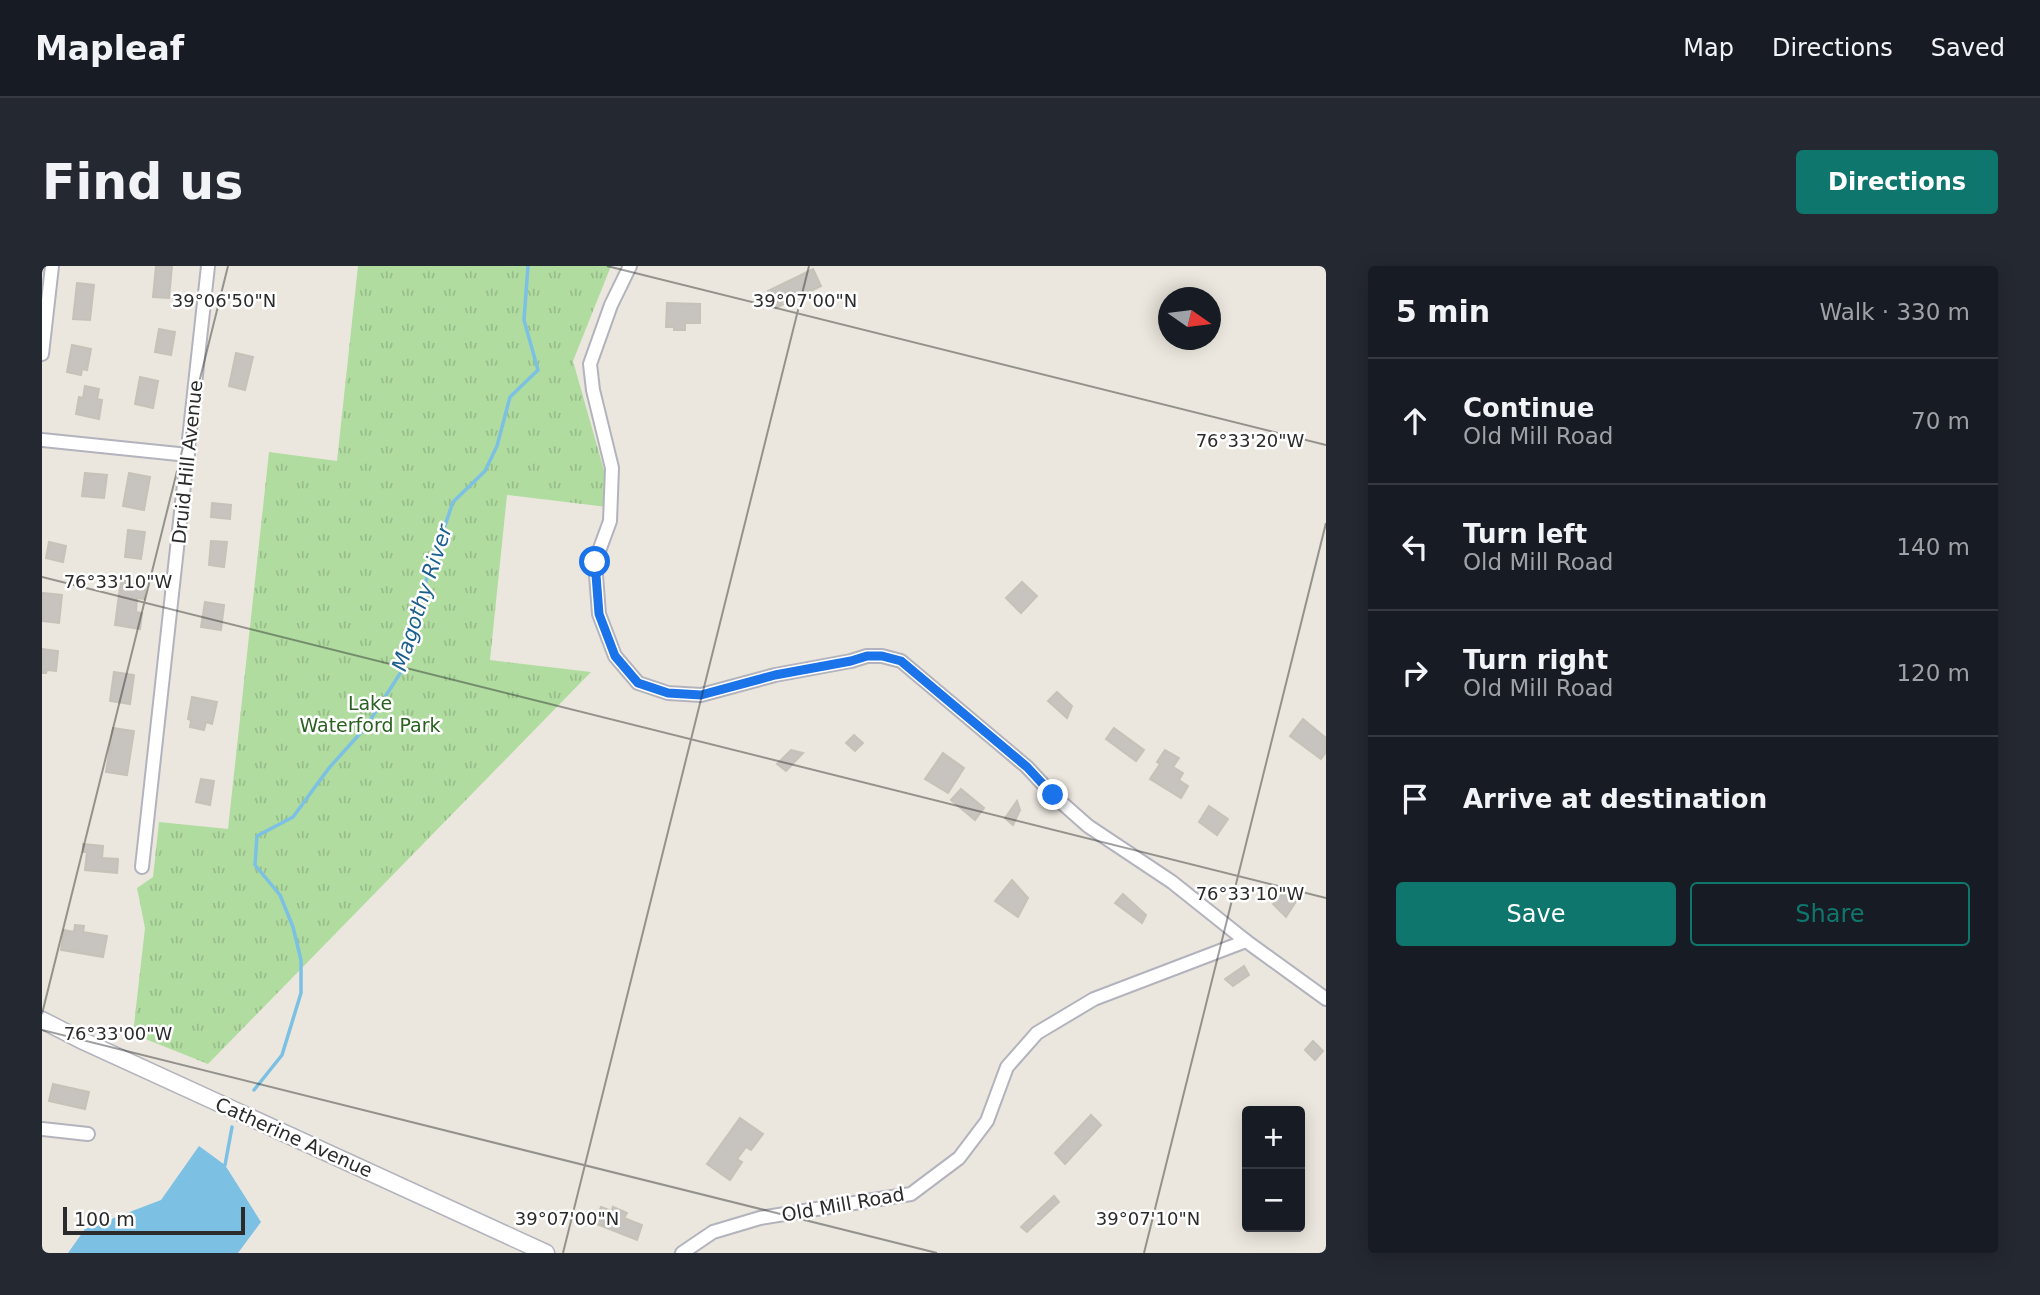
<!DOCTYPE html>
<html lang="en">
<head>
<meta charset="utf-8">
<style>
  :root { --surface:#171b24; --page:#242831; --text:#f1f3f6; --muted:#9ea1a6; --line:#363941; --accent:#0f766e }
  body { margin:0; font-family:"DejaVu Sans",sans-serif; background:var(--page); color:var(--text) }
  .controls { position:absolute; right:21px; bottom:21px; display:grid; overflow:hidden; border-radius:7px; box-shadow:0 4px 18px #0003 }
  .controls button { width:63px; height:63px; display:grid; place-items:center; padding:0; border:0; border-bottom:2px solid var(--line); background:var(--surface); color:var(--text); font:35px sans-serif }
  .compass { position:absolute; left:1116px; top:21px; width:63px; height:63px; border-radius:50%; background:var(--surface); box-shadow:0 4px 18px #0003; rotate:104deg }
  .scale { position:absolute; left:21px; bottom:18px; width:182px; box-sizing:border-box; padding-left:7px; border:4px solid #2b2b2b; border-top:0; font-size:19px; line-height:24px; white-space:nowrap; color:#2b2b2b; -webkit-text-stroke:5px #fff; paint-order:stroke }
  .stop { position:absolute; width:21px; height:21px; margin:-16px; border:5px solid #1a73e8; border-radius:50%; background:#fff }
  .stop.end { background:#1a73e8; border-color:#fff; box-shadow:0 2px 7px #0008 }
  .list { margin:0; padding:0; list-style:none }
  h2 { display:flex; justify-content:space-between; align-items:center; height:91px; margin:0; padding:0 28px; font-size:30px }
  h2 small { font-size:23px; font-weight:400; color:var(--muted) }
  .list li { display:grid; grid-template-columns:46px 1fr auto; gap:21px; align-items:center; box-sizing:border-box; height:126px; padding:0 28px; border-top:2px solid var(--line) }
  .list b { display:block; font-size:26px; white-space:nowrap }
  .list p { margin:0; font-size:23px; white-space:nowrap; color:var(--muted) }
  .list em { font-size:23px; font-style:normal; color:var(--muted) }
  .actions { display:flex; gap:14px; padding:21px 28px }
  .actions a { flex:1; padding:16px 0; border:2px solid var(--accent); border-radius:7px; text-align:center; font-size:24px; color:var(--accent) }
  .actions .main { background:var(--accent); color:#fff }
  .icon { flex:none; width:38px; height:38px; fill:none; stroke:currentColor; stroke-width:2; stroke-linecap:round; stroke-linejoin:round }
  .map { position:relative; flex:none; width:1284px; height:987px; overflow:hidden; border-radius:7px }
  header { display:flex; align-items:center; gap:42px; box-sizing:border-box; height:98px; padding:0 35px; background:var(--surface); border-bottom:2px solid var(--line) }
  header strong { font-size:33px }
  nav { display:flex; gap:38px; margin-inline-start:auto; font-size:24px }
  .intro { display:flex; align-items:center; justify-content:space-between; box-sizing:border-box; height:168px; padding:0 42px }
  h1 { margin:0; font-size:49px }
  .button { padding:18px 32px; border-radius:7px; background:var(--accent); color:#fff; font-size:24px; font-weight:700 }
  main { display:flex; gap:42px; padding:0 42px }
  aside { flex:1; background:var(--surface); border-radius:7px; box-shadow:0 4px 18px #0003 }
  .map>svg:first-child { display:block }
  .park { fill:url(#park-tufts) }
  .water { fill:#7cc0e3 }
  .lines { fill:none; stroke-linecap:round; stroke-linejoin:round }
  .stream { stroke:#7cc0e3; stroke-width:3.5 }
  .building { fill:#c7c3be; stroke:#c6c2b8; stroke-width:2 }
  .minor-casing { stroke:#b2b3bd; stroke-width:16 }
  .tertiary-casing { stroke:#b2b3bd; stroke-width:19 }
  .minor { stroke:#fff; stroke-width:12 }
  .tertiary { stroke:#fff; stroke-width:16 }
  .route { stroke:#1a73e8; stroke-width:9 }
  .ticks { fill:none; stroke:#2b2b2b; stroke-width:2; stroke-opacity:0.45 }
  .labels { text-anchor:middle; stroke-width:5; stroke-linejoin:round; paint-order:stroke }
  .street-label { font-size:19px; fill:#2b2b2b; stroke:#fff }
  .park-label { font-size:19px; fill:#2a6121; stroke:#fff }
  .water-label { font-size:21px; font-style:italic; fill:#1b5f8f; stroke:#fff }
  .ticks-label { font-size:18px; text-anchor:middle; fill:#2b2b2b; stroke:#fff; stroke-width:5; stroke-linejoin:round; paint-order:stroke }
</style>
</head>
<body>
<header>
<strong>Mapleaf</strong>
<nav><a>Map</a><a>Directions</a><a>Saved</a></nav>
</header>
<div class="intro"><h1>Find us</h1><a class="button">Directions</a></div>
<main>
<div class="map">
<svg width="1284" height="987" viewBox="0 0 1284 987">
  <defs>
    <pattern id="park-tufts" width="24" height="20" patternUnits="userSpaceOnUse" patternTransform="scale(1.75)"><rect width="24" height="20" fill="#b0dca0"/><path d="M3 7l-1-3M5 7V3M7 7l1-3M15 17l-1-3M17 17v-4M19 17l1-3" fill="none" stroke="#98bd8a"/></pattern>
  </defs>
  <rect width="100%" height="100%" fill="#ebe7de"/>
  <path class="park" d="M316 0H569L531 95 567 222 565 241 465 229 448 394 549 406 166 798 91 768 103 662 95 622 111 611 117 556 186 563 227 186 295 195Z"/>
  <path class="water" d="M157 880 183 899 219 956 196 987H26L43 963 119 934Z"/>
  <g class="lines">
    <g class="stream">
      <path d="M212 824 240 789 259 727V694L251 661 238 629 213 599 215 570 251 551 287 502 323 462 361 403 372 350 411 236 443 205 455 180 468 131 496 104 482 54 486 0"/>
      <path d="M183 899 190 861"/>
    </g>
  </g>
  <g class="building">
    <path d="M114 0H130L127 32 111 31Z"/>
    <path d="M771 3 779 20 734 42 726 25Z"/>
    <path d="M35 17 52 19 48 54 31 53Z"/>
    <path d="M625 37 658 38V57H643V64H632V61H624Z"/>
    <path d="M117 63 133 66 129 89 113 86Z"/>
    <path d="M30 79 49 83 45 104 40 103 39 109 25 106Z"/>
    <path d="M194 87 211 91 203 124 187 120Z"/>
    <path d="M98 111 116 115 111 142 93 138Z"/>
    <path d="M43 120 57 123 55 133 60 134 57 153 34 148 37 131 41 132Z"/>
    <path d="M43 207 65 209 62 232 40 230Z"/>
    <path d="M87 207 108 211 102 244 81 240Z"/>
    <path d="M170 237 189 239 188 253 169 251Z"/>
    <path d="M86 264 103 266 99 293 83 291Z"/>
    <path d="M169 275 185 276 182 301 167 299Z"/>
    <path d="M7 276 24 280 21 296 4 292Z"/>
    <path d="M79 314 104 317 102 333 95 332 94 346 100 347 98 363 73 359Z"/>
    <path d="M980 316 995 330 979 347 964 332Z"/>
    <path d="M1 327 20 329 17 357 0 355Z"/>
    <path d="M163 336 182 339 179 364 159 361Z"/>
    <path d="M0 383 16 385 14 405 5 404 4 407H0Z"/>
    <path d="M72 406 92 409 88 438 68 435Z"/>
    <path d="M1015 426 1030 440 1025 452 1006 435Z"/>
    <path d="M150 431 175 436 170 458 164 456 162 464 148 461 149 454 146 453Z"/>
    <path d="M1261 453 1284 472V486L1279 493 1248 470Z"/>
    <path d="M71 462 92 465 85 509 64 506Z"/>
    <path d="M1072 462 1102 484 1094 495 1064 473Z"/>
    <path d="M812 469 821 477 813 485 804 477Z"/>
    <path d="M749 484 761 487 744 505 735 498Z"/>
    <path d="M1123 484 1137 492 1131 501 1141 507 1137 514 1146 520 1139 532 1108 513 1118 498 1115 496Z"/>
    <path d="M901 487 922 502 906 527 883 513Z"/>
    <path d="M159 513 172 515 168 539 154 536Z"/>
    <path d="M919 523 942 542 933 554 909 534Z"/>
    <path d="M975 535 978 544 971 559 963 552Z"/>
    <path d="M1167 540 1186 553 1175 569 1157 556Z"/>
    <path d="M41 578 61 580 60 592 76 593 75 607 43 604 45 586H41Z"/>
    <path d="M970 614 986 632 976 651 953 635Z"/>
    <path d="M1244 623 1255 634 1244 651 1231 638Z"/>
    <path d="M1081 628 1104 649 1100 657 1073 637Z"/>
    <path d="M33 659 42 660 41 666 65 670 61 691 19 684 22 664 32 666Z"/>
    <path d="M1202 700 1207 709 1191 720 1183 713Z"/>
    <path d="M1271 775 1281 785 1273 794 1263 784Z"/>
    <path d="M11 818 47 826 43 843 7 835Z"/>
    <path d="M1049 849 1059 859 1023 898 1013 887Z"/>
    <path d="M698 852 721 868 709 884 704 881 695 893 700 896 688 914 665 898Z"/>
    <path d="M1012 930 1017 936 985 966 979 961Z"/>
    <path d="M559 941 570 945 571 941 585 947 582 952 600 959 595 974 552 957Z"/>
  </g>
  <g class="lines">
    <defs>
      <g id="minor">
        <path d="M588 0 569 39 548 98 551 124 570 202 568 255 553 296 557 348 573 390 596 417 626 427 659 429 733 409 809 395 825 390H840L859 395 985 501 1011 529 1046 560 1130 616 1204 675 1284 733"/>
        <path d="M0 88 10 0"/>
        <path d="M0 174 146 189"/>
        <path d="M100 601 166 0"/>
        <path d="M0 863 46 868"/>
        <path d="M640 987 671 966 718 952 869 928 917 892 945 855 965 801 995 767 1052 733 1204 675"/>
      </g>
      <path id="tertiary" d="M0 754 39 774 504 987"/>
    </defs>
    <use href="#minor" class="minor-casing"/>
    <use href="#tertiary" class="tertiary-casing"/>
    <use href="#minor" class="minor"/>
    <use href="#tertiary" class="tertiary"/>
  </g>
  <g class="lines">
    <path class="route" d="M553 296 557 348 573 390 596 417 626 427 659 429 733 409 809 395 825 390H840L859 395 985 501 1011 529"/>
  </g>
  <path class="ticks" d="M565 0 1284 179M0 311 1284 632M0 748 186 0M0 764 895 987M521 987 767 0M1102 987 1284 257"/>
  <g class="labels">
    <g class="street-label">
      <text transform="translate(145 196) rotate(-84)" y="7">Druid Hill Avenue</text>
      <text transform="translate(252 871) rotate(24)" y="7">Catherine Avenue</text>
      <text transform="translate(801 938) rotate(-10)" y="7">Old Mill Road</text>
    </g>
    <g class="park-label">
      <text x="328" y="444">Lake<tspan x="328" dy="22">Waterford Park</tspan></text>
    </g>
    <g class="water-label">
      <text transform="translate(380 332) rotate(-72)" y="7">Magothy River</text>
    </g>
  </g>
  <g class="ticks-label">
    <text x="182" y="41">39°06'50"N</text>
    <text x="763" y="41">39°07'00"N</text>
    <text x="1208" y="181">76°33'20"W</text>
    <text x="76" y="322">76°33'10"W</text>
    <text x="1208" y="634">76°33'10"W</text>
    <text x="76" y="774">76°33'00"W</text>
    <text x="525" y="959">39°07'00"N</text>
    <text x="1106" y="959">39°07'10"N</text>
  </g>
</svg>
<div class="controls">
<button>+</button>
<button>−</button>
</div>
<svg class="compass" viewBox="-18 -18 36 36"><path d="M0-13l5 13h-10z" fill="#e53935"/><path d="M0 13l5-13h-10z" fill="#9ea1a6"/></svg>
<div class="scale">100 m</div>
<div class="stop" style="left:553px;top:296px"></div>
<div class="stop end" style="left:1011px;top:529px"></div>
</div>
<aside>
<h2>5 min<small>Walk · 330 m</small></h2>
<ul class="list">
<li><svg class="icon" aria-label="ahead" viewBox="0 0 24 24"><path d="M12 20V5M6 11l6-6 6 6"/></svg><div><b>Continue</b><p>Old Mill Road</p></div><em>70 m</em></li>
<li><svg class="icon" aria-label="left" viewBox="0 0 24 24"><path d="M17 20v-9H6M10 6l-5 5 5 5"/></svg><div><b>Turn left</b><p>Old Mill Road</p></div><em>140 m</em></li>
<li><svg class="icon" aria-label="right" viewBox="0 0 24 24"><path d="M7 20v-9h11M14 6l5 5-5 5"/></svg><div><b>Turn right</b><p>Old Mill Road</p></div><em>120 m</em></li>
<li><svg class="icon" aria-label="arrive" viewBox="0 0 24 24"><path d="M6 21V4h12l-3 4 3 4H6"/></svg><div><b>Arrive at destination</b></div></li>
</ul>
<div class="actions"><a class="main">Save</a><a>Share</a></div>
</aside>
</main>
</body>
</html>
